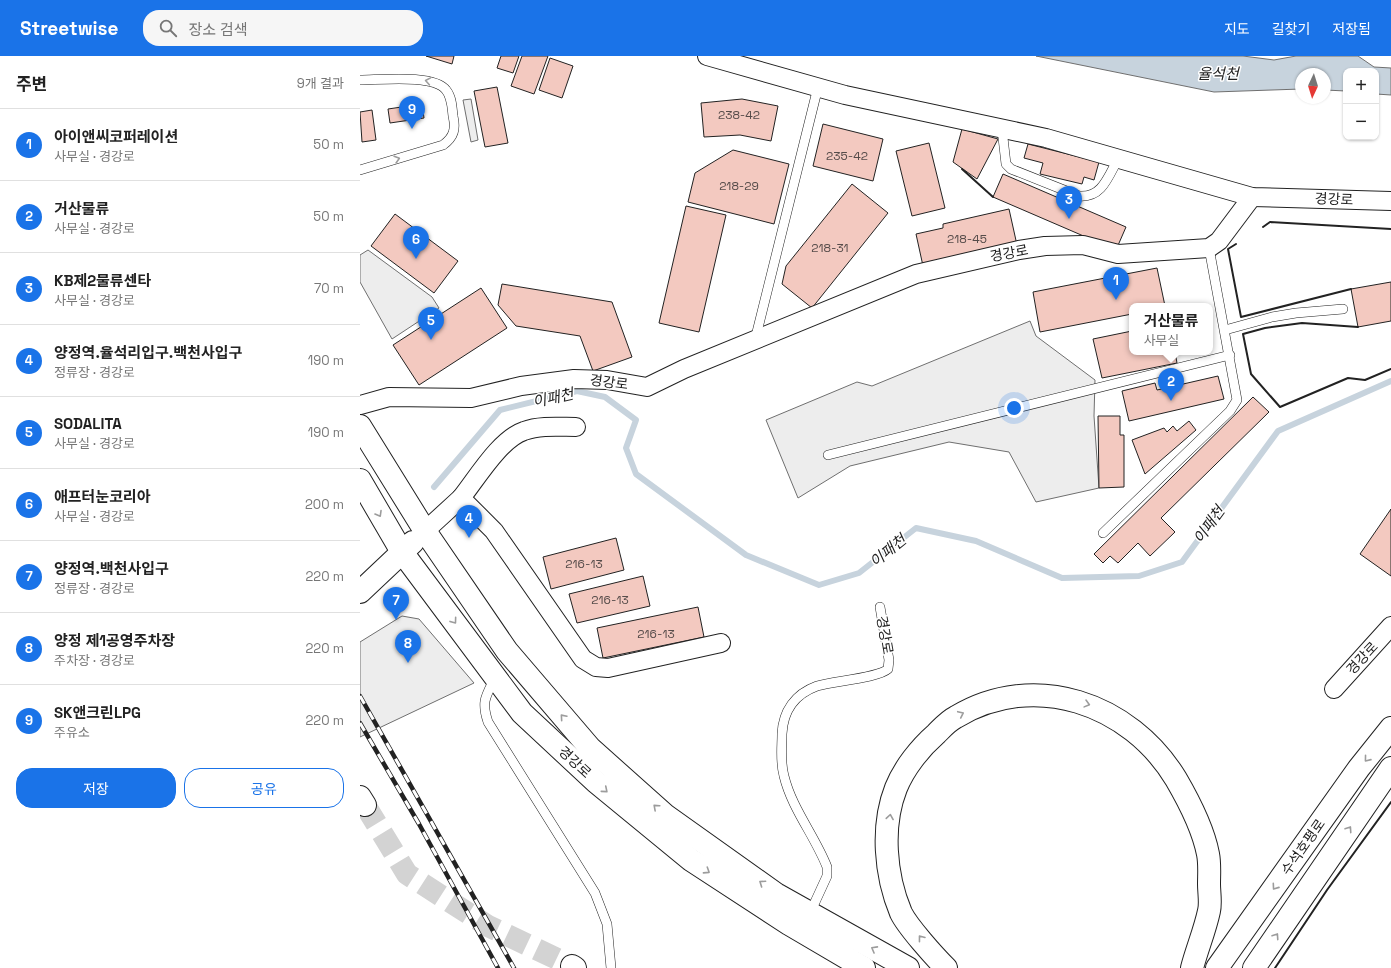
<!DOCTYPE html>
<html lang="ko">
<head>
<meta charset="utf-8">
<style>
  :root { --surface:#fff; --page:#f6f6f6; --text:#222; --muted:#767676; --line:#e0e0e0; --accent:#1a73e8 }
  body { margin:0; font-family:"Space Grotesk","Noto Sans KR",sans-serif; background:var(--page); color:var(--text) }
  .controls { position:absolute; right:12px; top:12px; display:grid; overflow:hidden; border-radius:8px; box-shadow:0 1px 3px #0004 }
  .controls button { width:36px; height:36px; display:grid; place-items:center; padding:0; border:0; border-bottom:1px solid var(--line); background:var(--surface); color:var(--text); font:20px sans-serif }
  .compass { position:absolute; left:935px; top:12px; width:36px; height:36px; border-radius:50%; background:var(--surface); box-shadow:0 1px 3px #0004; rotate:184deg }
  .you { position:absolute; left:654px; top:352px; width:14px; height:14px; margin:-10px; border:3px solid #fff; border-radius:50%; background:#1a73e8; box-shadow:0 0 0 6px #1a73e833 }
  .badge { display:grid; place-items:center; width:26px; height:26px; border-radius:50%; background:var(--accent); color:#fff; font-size:13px; font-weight:700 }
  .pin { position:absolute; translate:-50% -33px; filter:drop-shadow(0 1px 2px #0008) }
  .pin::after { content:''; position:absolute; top:21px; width:14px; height:12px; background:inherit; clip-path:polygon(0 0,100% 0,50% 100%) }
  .popup { position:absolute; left:769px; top:247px; width:84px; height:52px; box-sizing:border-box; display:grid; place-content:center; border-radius:8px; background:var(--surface); filter:drop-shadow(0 1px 3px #0005); font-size:13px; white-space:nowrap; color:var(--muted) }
  .popup b { font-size:15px; color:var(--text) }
  .popup::after { content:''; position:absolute; left:50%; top:100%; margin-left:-8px; border:8px solid transparent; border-top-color:var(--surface) }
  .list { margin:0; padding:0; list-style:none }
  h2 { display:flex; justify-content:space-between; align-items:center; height:52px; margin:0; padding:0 16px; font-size:17px }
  h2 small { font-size:13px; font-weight:400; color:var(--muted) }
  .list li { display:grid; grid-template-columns:26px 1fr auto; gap:12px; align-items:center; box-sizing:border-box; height:72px; padding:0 16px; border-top:1px solid var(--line) }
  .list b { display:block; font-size:15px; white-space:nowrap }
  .list p { margin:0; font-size:13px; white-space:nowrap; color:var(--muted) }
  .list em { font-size:13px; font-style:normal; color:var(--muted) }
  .actions { display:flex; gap:8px; padding:12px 16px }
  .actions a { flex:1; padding:9px 0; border:1px solid var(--accent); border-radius:16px; text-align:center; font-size:14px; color:var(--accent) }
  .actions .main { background:var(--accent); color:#fff }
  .icon { flex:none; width:22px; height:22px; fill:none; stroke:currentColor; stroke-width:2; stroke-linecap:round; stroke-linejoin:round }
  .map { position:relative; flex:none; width:1031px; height:912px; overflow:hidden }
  header { display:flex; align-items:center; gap:24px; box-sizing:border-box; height:56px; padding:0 20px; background:var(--accent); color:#fff }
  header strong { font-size:19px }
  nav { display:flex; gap:22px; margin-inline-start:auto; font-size:14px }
  .search { width:280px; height:36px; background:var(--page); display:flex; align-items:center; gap:10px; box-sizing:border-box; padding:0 14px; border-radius:16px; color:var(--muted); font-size:15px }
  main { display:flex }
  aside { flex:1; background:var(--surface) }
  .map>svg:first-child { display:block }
  .parking { fill:#ededed; stroke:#6f6f6f }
  .water { fill:#c7d3dd; stroke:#6f6f6f }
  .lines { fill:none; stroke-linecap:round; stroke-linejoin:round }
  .stream { stroke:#c7d3dd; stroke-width:6 }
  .building { fill:#f3c9c0; stroke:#222 }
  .secondary-tunnel { stroke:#d3d3d3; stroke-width:22; stroke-dasharray:22 11; stroke-linecap:butt }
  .lane-casing { stroke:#222; stroke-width:10 }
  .street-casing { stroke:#222; stroke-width:20 }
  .secondary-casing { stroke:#222; stroke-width:24 }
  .primary-casing { stroke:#222; stroke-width:24 }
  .highway-casing { stroke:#222; stroke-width:24 }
  .lane { stroke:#fff; stroke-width:9 }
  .street { stroke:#fff; stroke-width:18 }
  .secondary { stroke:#fff; stroke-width:22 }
  .primary { stroke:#fff; stroke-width:22 }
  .highway { stroke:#fff; stroke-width:22 }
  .rail-casing { stroke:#222; stroke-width:4.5 }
  .rail { stroke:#fff; stroke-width:3; stroke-dasharray:9; stroke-linecap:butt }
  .wall { stroke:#222; stroke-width:2 }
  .oneway { stroke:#9c9c9c }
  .labels { text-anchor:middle; stroke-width:3; stroke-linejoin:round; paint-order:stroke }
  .number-label { font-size:12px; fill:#564c4a }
  .street-label { font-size:14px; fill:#222; stroke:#fff }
  .water-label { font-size:15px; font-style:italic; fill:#222; stroke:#fff }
</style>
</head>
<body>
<header>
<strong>Streetwise</strong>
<div class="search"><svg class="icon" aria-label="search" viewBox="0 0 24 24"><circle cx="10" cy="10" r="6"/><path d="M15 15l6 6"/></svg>장소 검색</div>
<nav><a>지도</a><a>길찾기</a><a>저장됨</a></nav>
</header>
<main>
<aside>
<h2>주변<small>9개 결과</small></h2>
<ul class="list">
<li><span class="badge">1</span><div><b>아이앤씨코퍼레이션</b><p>사무실 · 경강로</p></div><em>50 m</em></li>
<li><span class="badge">2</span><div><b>거산물류</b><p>사무실 · 경강로</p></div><em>50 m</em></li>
<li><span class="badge">3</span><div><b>KB제2물류센타</b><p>사무실 · 경강로</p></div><em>70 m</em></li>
<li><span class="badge">4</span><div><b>양정역.율석리입구.백천사입구</b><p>정류장 · 경강로</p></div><em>190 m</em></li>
<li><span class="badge">5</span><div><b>SODALITA</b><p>사무실 · 경강로</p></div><em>190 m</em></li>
<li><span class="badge">6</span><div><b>애프터눈코리아</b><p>사무실 · 경강로</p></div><em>200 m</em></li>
<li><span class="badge">7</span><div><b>양정역.백천사입구</b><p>정류장 · 경강로</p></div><em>220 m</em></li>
<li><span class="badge">8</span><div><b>양정 제1공영주차장</b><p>주차장 · 경강로</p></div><em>220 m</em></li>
<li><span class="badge">9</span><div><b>SK앤크린LPG</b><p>주유소</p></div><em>220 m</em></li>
</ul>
<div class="actions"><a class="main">저장</a><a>공유</a></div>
</aside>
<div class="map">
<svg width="1031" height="912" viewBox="0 0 1031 912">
  <rect width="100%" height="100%" fill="#fff"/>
  <g class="parking">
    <path d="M111 43 118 84 111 86 103 44Z"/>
    <path d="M8 194 72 241 79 252 32 283 0 226V199Z"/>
    <path d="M670 265 676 280 735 324 734 360 739 432 676 446 649 396 589 386 490 410 438 442 406 364 497 326 512 330Z"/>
    <path d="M42 560 59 563 114 627 0 681V586Z"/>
  </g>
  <path class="water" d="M676 0H883L914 4 936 0H998L1014 11 1031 12V39L1016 38V15H986V35L965 34V18H941V33L854 36Z"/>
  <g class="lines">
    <path class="stream" d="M74 431 140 354 217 335 245 341 276 364 266 392 276 418 386 499 459 529 499 517 556 472 616 485 702 522 779 520 822 506 918 375 1031 325"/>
  </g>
  <g class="building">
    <path d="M66 0H94L92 8Z"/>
    <path d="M141 0H159L153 17 137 12Z"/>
    <path d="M162 0H188L174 38 151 30Z"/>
    <path d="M190 2 213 10 202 42 179 34Z"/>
    <path d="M137 31 148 87 125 91 114 35Z"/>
    <path d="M382 43 418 50 411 85 380 79 344 81 341 47Z"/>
    <path d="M62 48 64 62 30 67 28 53Z"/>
    <path d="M12 54 16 84 2 86 0 56Z"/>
    <path d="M463 68 523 83 513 125 453 110Z"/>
    <path d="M602 73 638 83 617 123 593 106Z"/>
    <path d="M569 87 585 152 552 160 536 95Z"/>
    <path d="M668 88 739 106 734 124 724 121 722 128 680 118 683 107 664 102Z"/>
    <path d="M373 94 429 108 414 168 328 146 335 117Z"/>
    <path d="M643 118 766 171 756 194 633 141Z"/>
    <path d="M492 128 528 157 452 252 422 228 426 210Z"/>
    <path d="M326 150 366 159 339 276 299 267Z"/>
    <path d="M649 153 657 189 563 210 556 178 583 172V168Z"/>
    <path d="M35 158 98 205 74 237 11 190Z"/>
    <path d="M797 212 805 250H772V258L680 276 673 236Z"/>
    <path d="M1031 226V265L998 271 991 233Z"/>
    <path d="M142 228 252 246 272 301 233 315 220 280 156 270 138 249Z"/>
    <path d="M121 232 147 272 59 329 33 289Z"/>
    <path d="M772 275V296H815L817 307 742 322 733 283Z"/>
    <path d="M858 320 864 343 769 365 762 335 795 327 797 334Z"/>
    <path d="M893 341 909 356 801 462 815 476 790 500 778 487 758 507 750 500 743 507 734 498Z"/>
    <path d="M738 360H760V379H764V431L739 432Z"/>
    <path d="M829 365 836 374 785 418 772 384 804 372 807 376 813 370 817 375Z"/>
    <path d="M1031 453V520L1000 498Z"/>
    <path d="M256 482 264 514 191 533 183 501Z"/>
    <path d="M283 520 290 550 217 567 209 538Z"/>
    <path d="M338 551 344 581 243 602 237 572Z"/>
  </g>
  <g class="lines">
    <path class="secondary-tunnel" d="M5 749 47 818 128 870 212 910"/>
    <defs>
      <g id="lane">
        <path d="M0 24C20 24 74 18 86 34 92 41 92 52 93 60 96 73 94 81 83 89L0 114"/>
        <path d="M642 73 646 108 651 113 719 140C742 142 748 121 758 103"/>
        <path d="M865 274 912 261 936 257 983 253"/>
        <path d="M395 284 458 31"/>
        <path d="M468 399 870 299"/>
        <path d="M743 477 870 355 877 344 849 192"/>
        <path d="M135 622C126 640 121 645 128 666L235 837 247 868 251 912"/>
        <path d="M450 857 467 820V811C455 780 432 753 424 720 420 706 422 692 422 678 423 655 435 638 457 630 473 625 518 622 528 613L529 604 520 551"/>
      </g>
      <g id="street">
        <path d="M347 0 485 39 686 82 892 141 1031 145"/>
        <path d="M0 349 29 341 111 342 161 330 214 323 247 324 287 331 324 313 556 218 659 194 685 190 723 189 758 198 849 192 859 185 892 141"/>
        <path d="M101 442C117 422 140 383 164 375 180 369 200 371 216 371"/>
        <path d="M65 475 101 442 134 475 223 603 236 611 248 612 361 587"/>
        <path d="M974 633 1031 570"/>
      </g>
      <g id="secondary">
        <path d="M0 741 5 749"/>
        <path d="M212 910 215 912"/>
      </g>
      <g id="primary">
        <path d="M0 370 65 475 147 595 230 692 305 759 416 838 548 912"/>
        <path d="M0 424 42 496 162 657 236 726 331 804 429 868 504 912"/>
        <path d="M0 536 53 486"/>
      </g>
      <g id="highway">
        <path d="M586 912C574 900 548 871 541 857 525 819 521 770 536 732 544 712 560 692 576 678 582 672 588 665 596 661 674 614 770 647 816 723 830 747 843 772 848 798 850 808 849 819 849 828 849 837 851 847 849 855 845 874 837 893 832 912"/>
        <path d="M857 912 999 712 1031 672"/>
        <path d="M894 912 1031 712"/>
      </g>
    </defs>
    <use href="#lane" class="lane-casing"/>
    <use href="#street" class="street-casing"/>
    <use href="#secondary" class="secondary-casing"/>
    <use href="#primary" class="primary-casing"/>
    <use href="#highway" class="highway-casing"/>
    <use href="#lane" class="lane"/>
    <use href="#street" class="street"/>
    <use href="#secondary" class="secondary"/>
    <use href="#primary" class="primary"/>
    <use href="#highway" class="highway"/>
    <defs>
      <g id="rail">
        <path d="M0 640 154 912"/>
        <path d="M0 667 59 768 138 912"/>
      </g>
    </defs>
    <use href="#rail" class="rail-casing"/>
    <use href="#rail" class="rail"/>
    <g class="wall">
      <path d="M602 113 633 141"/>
      <path d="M903 171 910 166 1031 173"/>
      <path d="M876 188 868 193 881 261 991 233"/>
      <path d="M998 271 942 267 905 272 883 278 891 318 920 351 988 322 1005 324 1031 313"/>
      <path d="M915 912 967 834 1031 746"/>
    </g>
  </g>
  <defs><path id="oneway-chevron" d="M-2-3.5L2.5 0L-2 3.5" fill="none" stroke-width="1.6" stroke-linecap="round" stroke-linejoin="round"/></defs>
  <g class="oneway">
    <use href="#oneway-chevron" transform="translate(68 25) rotate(-170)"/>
    <use href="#oneway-chevron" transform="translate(37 103) rotate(-16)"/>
    <use href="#oneway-chevron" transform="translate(19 458) rotate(60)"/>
    <use href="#oneway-chevron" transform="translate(94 565) rotate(54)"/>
    <use href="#oneway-chevron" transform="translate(727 648) rotate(15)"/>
    <use href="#oneway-chevron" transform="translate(601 658) rotate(-25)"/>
    <use href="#oneway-chevron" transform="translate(203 661) rotate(-131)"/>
    <use href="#oneway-chevron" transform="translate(1007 703) rotate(129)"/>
    <use href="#oneway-chevron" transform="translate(245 734) rotate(40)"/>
    <use href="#oneway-chevron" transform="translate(296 751) rotate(-138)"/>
    <use href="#oneway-chevron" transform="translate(530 761) rotate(-81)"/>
    <use href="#oneway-chevron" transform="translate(989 773) rotate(-56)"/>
    <use href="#oneway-chevron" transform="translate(347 815) rotate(33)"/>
    <use href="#oneway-chevron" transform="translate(402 827) rotate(-145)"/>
    <use href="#oneway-chevron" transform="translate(915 831) rotate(125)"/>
    <use href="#oneway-chevron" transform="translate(916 880) rotate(-56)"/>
    <use href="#oneway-chevron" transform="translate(561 882) rotate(-128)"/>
    <use href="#oneway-chevron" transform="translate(514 893) rotate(-151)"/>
  </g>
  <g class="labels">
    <g class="number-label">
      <text x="379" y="63">238-42</text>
      <text x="487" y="104">235-42</text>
      <text x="379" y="134">218-29</text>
      <text x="607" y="187">218-45</text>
      <text x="470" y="196">218-31</text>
      <text x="224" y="512">216-13</text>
      <text x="250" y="548">216-13</text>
      <text x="296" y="582">216-13</text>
    </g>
    <g class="street-label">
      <text transform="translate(974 143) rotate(2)" y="5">경강로</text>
      <text transform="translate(649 197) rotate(-11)" y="5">경강로</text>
      <text transform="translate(249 326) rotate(7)" y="5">경강로</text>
      <text transform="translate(525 579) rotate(80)" y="5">경강로</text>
      <text transform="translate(1002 602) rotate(-47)" y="5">경강로</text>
      <text transform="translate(215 706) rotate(43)" y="5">경강로</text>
      <text transform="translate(943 791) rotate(-55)" y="5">수석호평로</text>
    </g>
    <g class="water-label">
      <text x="858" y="23">율석천</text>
      <text transform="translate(193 342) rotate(-12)" y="5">이패천</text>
      <text transform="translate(849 469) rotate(-54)" y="5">이패천</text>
      <text transform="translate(528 495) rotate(-39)" y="5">이패천</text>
    </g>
  </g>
</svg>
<div class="controls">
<button>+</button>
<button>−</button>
</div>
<svg class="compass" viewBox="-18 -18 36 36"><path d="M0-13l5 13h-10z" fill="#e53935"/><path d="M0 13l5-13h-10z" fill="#767676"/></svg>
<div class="you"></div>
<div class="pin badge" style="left:756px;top:244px">1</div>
<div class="pin badge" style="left:811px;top:345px">2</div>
<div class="popup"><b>거산물류</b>사무실</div>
<div class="pin badge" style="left:709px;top:163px">3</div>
<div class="pin badge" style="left:109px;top:482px">4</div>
<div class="pin badge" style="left:71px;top:284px">5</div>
<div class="pin badge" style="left:56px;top:203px">6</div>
<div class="pin badge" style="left:36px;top:564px">7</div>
<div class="pin badge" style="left:48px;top:607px">8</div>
<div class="pin badge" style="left:52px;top:73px">9</div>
</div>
</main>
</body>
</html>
